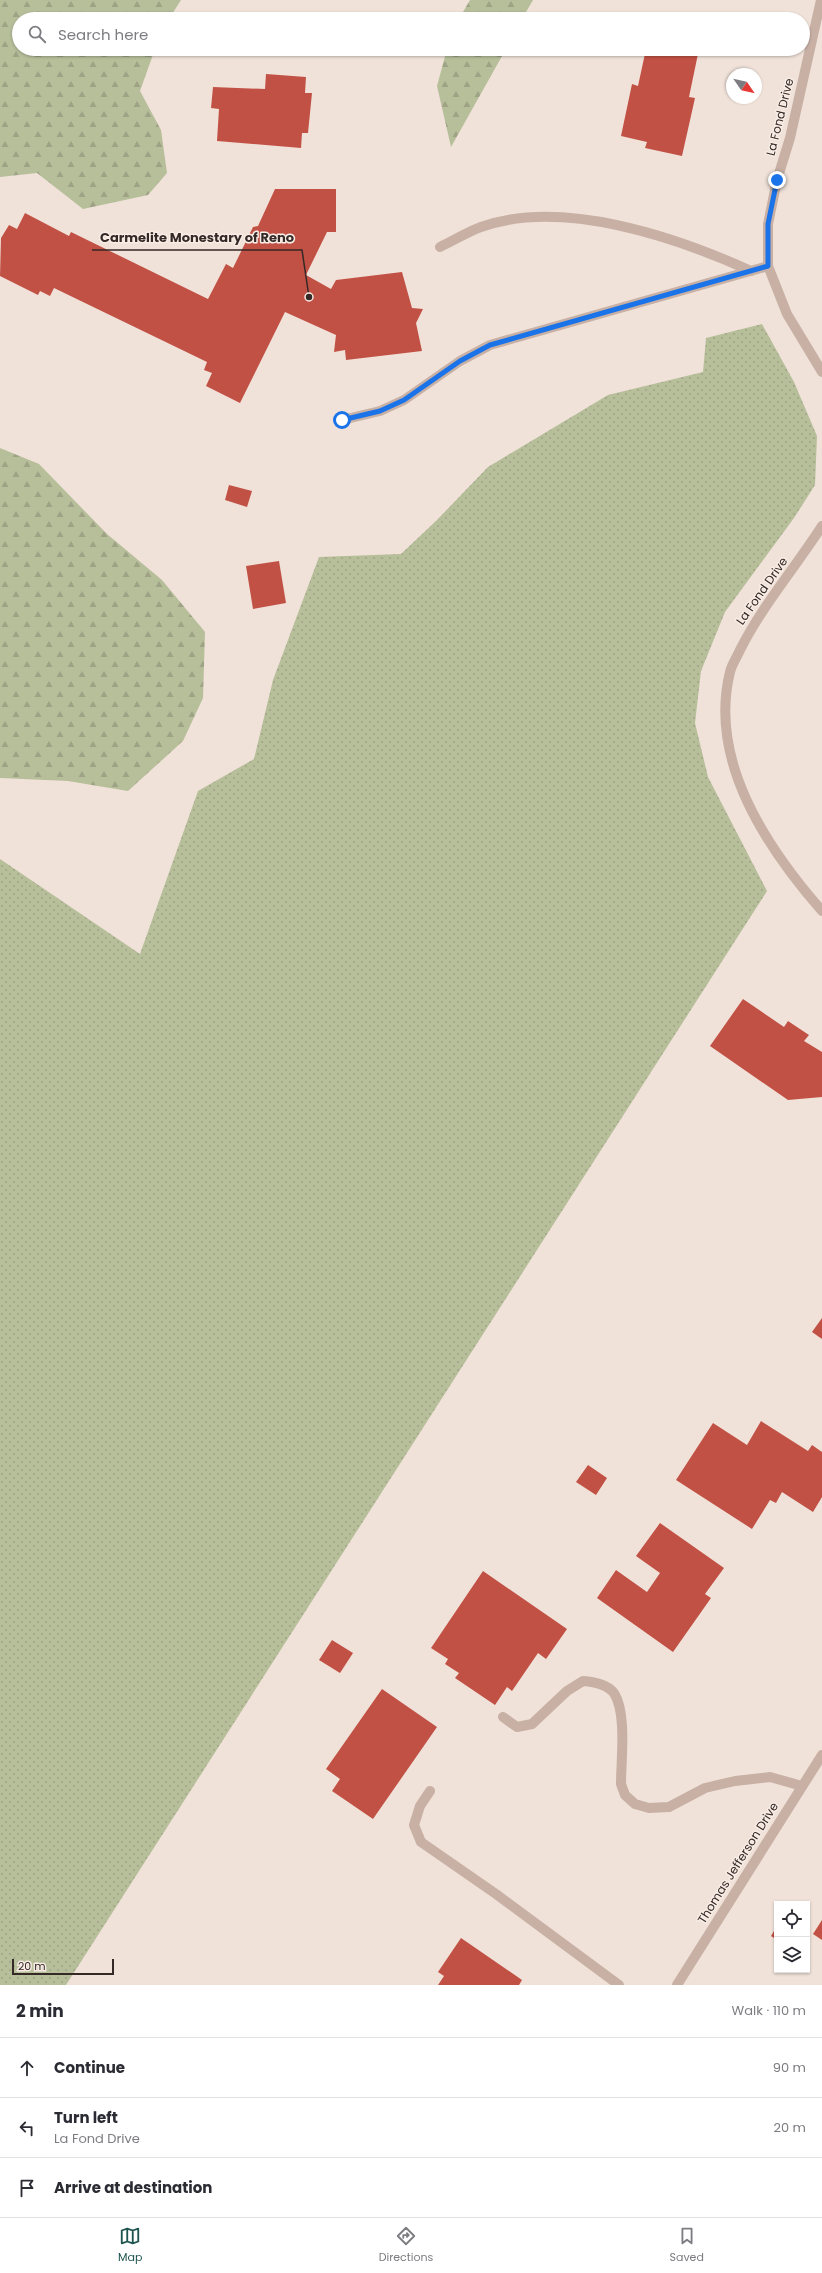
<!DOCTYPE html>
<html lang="en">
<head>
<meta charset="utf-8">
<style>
  :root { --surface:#fff; --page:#f7f7f7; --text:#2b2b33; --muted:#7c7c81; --line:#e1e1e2; --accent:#1d544f }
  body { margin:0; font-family:Poppins,sans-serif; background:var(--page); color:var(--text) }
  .controls { position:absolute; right:12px; bottom:12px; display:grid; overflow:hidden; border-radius:0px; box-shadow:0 1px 3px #0004 }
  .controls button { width:36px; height:36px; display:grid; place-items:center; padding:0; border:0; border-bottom:1px solid var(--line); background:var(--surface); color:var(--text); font:20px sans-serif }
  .compass { position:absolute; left:726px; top:68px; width:36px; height:36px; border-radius:50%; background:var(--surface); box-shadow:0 1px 3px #0004; rotate:124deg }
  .scale { position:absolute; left:12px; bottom:10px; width:102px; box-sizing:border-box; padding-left:4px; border:2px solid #342926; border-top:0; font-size:11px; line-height:14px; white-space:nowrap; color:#342926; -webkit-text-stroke:3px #f8ece5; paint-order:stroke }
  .stop { position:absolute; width:12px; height:12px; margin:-9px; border:3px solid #1a73e8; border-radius:50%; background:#fff }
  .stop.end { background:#1a73e8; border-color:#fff; box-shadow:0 1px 4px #0008 }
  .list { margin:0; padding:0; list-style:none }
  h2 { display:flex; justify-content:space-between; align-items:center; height:52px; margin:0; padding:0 16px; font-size:17px }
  h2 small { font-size:13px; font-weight:400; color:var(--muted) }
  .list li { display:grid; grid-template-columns:26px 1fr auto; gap:12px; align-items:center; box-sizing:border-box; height:60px; padding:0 16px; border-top:1px solid var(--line) }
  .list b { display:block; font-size:15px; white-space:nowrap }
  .list p { margin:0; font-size:13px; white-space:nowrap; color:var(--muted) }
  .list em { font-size:13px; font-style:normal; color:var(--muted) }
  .icon { flex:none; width:22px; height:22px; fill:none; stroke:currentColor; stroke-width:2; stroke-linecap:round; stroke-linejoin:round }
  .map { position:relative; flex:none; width:822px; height:1985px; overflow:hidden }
  .search { position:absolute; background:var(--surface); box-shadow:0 1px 3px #0004; left:12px; right:12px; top:12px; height:44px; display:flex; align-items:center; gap:10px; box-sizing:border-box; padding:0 14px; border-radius:22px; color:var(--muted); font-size:15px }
  .sheet { height:232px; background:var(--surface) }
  nav { display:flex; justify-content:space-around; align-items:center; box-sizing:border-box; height:56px; border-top:1px solid var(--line); background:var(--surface); font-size:11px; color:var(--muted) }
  nav a { display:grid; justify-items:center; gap:2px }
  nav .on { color:var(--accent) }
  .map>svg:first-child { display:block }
  .grass { fill:url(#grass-dots) }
  .forest { fill:url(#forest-firs) }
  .building { fill:#c25145 }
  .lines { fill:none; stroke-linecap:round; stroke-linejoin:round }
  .minor { stroke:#c8b0a5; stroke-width:10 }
  .route { stroke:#1a73e8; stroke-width:5 }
  .labels { text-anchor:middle; stroke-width:3; stroke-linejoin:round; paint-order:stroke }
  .street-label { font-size:12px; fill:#342926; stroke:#f8ece5 }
  .leader { fill:none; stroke:#342926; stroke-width:1.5 }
  .callout-dot { fill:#342926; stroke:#f8ece5; stroke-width:1.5 }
  .callout-label { font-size:13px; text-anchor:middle; font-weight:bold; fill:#342926; stroke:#f8ece5; stroke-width:3; stroke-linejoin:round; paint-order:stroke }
</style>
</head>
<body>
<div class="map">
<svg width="822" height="1985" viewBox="0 0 822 1985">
  <defs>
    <pattern id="grass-dots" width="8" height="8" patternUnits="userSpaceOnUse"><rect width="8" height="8" fill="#b7be9a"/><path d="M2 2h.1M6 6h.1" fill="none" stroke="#9ea385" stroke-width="1.8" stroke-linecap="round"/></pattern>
    <pattern id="forest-firs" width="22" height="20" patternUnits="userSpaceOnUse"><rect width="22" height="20" fill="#b7be9a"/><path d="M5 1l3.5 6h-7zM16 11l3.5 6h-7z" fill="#9ea385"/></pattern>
  </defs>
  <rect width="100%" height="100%" fill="#f0e2d9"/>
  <path class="grass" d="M762 324 794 382 817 436 815 485 794 518 725 612 701 671 695 723 708 777 767 891 66 1985H0V859L140 954 198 791 254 759 273 680 319 557 401 554 437 520 488 467 608 395 703 372 706 338Z"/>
  <g class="forest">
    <path d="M0 0H181L169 19H19V49H155L140 91 161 130 167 173 148 195 83 209 37 173 0 177Z"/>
    <path d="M470 0H533L522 19H459Z"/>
    <path d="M447 49H506L451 147 437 86Z"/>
    <path d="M0 448 39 464 107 534 162 580 205 632 203 698 183 741 128 791 68 781 0 778Z"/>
  </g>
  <g class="building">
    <path d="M646 49H699L689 97 695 98 682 156 645 148 647 142 621 136 632 84 638 86Z"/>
    <path d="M266 74 306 77 305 93H312L308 133H302L301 148 217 141 219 109 211 108 213 87 265 89Z"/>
    <path d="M275 189H336V232H327L306 275 331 289 336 280 402 272 412 308 423 309 416 323 422 351 346 360 345 350 334 352 336 335 285 312 240 403 206 386 212 373 204 370 207 362 54 288 50 296 40 291 38 295 0 276 1 238 9 225 17 229 25 213 69 236 71 232 208 299 226 264 233 268 253 227 258 226Z"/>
    <path d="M229 485 252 491 247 507 225 500Z"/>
    <path d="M279 561 286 603 253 609 246 566Z"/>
    <path d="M743 999 784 1027 788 1021 809 1035 804 1041 822 1052V1097L788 1100 710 1046Z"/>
    <path d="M822 1318V1339L812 1332Z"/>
    <path d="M761 1421 808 1451 812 1445 822 1452V1497L813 1512 782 1492 776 1503 770 1500 752 1529 676 1480 713 1423 747 1445Z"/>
    <path d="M588 1465 607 1478 596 1495 576 1482Z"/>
    <path d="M660 1523 724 1568 705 1594 711 1598 673 1652 597 1598 616 1570 647 1592 660 1573 636 1556Z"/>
    <path d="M483 1571 567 1629 546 1659 538 1653 512 1691 507 1687 495 1705 455 1678 459 1673 445 1664 448 1659 431 1648Z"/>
    <path d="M332 1640 353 1653 340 1673 319 1660Z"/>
    <path d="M382 1689 437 1727 373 1819 332 1791 340 1779 326 1769Z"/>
    <path d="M822 1920V1940L813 1934Z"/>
    <path d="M777 1926V1940L771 1936Z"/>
    <path d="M461 1938 522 1980 519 1985H438L444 1976 438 1972Z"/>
  </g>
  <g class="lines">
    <g class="minor">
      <path d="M821 0 790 138 777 180 768 224V266L787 314 822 372"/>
      <path d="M440 247C453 241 467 232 481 227 562 198 676 237 751 271"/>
      <path d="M342 420 380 411 404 400 460 361 490 345 768 266"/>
      <path d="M822 526C795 568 762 606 740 650 737 657 732 664 730 672 708 761 767 848 822 911"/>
      <path d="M503 1717 517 1727 532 1724 567 1691 583 1681C594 1682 607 1684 614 1693 627 1713 621 1760 621 1784L625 1795 635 1804 649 1808 669 1807 705 1788 735 1781 770 1777 802 1786"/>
      <path d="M430 1791 420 1806 414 1825 421 1842 496 1894 619 1985"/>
      <path d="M677 1985 822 1755"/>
    </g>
  </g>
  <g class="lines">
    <path class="route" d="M342 420 380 411 404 400 460 361 490 345 768 266V224L777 180"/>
  </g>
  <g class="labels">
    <g class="street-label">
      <text transform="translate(780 117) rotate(-76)" y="4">La Fond Drive</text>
      <text transform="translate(762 591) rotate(-55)" y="4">La Fond Drive</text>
      <text transform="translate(738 1863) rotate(-58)" y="4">Thomas Jefferson Drive</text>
    </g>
  </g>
  <path class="leader" d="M309 297L302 250H92"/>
  <circle class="callout-dot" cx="309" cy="297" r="4"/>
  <g class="callout-label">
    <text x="197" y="242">Carmelite Monestary of Reno</text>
  </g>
</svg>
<div class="controls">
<button><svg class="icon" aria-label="locate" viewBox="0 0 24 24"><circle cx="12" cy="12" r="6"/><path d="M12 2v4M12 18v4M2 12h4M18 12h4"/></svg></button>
<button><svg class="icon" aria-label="layers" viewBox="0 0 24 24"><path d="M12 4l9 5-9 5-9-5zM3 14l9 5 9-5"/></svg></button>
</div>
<svg class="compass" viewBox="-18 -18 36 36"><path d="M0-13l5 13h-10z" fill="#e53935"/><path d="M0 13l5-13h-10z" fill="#7c7c81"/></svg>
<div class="scale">20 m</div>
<div class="stop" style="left:342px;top:420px"></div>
<div class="stop end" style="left:777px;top:180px"></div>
<div class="search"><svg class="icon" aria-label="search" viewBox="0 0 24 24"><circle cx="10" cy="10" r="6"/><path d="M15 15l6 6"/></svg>Search here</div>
</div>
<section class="sheet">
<h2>2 min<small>Walk · 110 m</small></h2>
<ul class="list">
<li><svg class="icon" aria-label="ahead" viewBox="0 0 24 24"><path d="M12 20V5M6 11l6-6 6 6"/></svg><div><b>Continue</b></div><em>90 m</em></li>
<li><svg class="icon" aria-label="left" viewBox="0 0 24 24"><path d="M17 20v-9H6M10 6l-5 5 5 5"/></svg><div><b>Turn left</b><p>La Fond Drive</p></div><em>20 m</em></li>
<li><svg class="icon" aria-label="arrive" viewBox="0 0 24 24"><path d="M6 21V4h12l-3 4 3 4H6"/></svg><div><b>Arrive at destination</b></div></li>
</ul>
</section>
<nav>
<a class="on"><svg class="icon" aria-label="map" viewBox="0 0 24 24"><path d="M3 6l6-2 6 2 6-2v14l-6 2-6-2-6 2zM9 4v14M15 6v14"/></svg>Map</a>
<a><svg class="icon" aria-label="directions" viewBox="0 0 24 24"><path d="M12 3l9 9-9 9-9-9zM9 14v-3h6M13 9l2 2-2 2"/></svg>Directions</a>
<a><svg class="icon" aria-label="saved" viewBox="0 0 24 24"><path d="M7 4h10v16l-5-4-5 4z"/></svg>Saved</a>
</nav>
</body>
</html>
